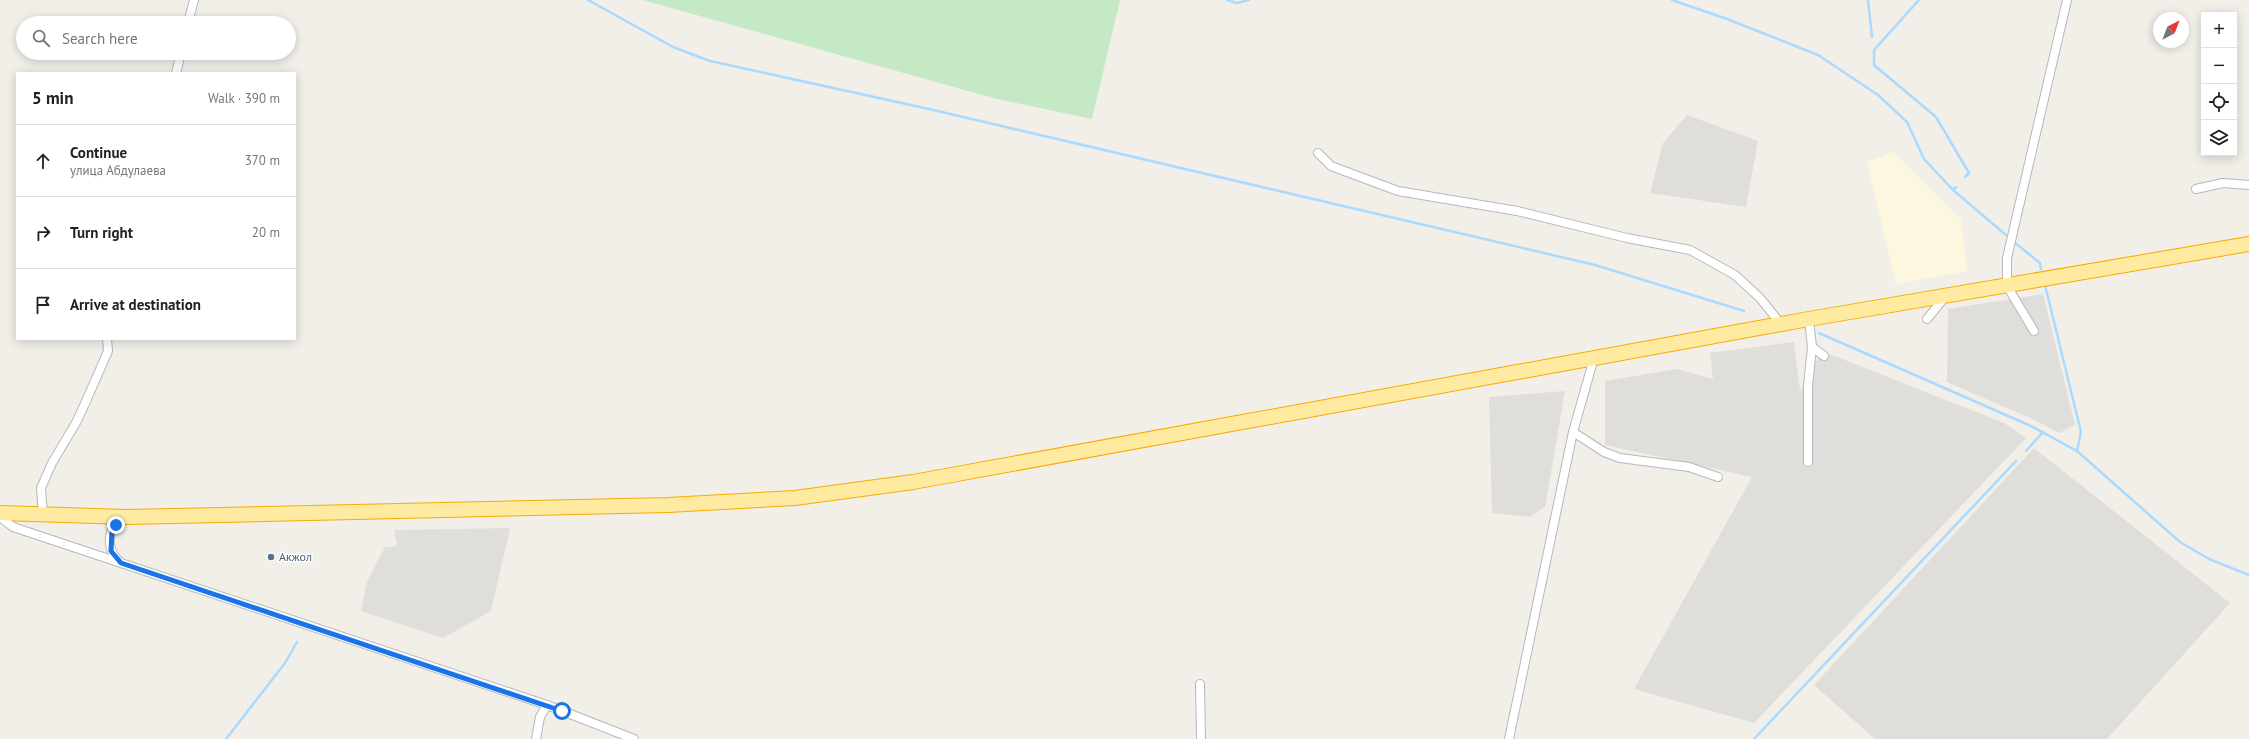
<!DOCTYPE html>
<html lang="en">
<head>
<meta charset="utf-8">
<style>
  :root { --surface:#fff; --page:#f2f2f2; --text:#222; --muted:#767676; --line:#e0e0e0 }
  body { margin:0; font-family:"PT Sans",sans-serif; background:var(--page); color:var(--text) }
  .controls { position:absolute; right:12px; top:12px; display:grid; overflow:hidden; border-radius:0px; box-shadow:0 2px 10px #0003 }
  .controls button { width:36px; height:36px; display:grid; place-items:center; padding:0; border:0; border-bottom:1px solid var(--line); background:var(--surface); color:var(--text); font:20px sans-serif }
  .compass { position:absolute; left:2153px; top:12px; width:36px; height:36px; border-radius:50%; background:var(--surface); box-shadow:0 2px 10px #0003; rotate:42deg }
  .stop { position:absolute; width:12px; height:12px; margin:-9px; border:3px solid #1a73e8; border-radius:50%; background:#fff }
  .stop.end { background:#1a73e8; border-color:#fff; box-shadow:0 1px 4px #0008 }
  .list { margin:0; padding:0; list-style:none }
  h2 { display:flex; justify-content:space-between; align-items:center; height:52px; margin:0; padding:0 16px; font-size:17px }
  h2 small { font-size:13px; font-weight:400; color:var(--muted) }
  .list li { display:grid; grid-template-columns:26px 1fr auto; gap:12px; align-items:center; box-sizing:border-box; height:72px; padding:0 16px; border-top:1px solid var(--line) }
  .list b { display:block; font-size:15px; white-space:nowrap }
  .list p { margin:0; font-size:13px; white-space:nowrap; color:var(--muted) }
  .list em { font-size:13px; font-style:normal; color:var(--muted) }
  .icon { flex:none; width:22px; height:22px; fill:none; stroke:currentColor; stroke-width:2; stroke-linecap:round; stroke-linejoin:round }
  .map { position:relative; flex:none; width:2249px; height:739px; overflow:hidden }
  .search { position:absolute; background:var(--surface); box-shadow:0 2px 10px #0003; left:16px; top:16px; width:280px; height:44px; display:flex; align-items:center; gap:10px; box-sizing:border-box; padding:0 14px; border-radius:22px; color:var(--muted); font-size:15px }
  .panel { position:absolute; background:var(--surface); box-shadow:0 2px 10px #0003; left:16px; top:72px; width:280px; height:268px; border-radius:0px }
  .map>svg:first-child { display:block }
  .commercial { fill:#fef7e0 }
  .industrial { fill:#e0deda }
  .green { fill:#c5e8c5 }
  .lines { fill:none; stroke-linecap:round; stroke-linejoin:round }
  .stream { stroke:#aadaff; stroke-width:2.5 }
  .minor-casing { stroke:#b5b8bc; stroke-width:10 }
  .trunk-casing { stroke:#f9ab00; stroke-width:16 }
  .minor { stroke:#fff; stroke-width:8 }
  .trunk { stroke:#feeaa1; stroke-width:14 }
  .route { stroke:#1a73e8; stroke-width:5 }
  .service-dot { fill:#5c6f8a; stroke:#fff; stroke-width:1.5 }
  .labels { text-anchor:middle; stroke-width:3; stroke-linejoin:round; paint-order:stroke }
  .service-label { font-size:12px; fill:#4e5e75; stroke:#fff; text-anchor:start }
</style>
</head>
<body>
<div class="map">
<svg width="2249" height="739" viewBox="0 0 2249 739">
  <rect width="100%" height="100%" fill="#f1efe8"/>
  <path class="commercial" d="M1893 152 1961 220 1967 271 1896 284 1867 162Z"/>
  <g class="industrial">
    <path d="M1687 115 1758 141 1746 207 1650 193 1663 143Z"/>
    <path d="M2043 294 2075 425 2059 433 2030 418 1947 382 1948 309Z"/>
    <path d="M1794 342 1800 391 1822 351 2004 423 2026 438 1754 723 1634 689 1752 477 1605 445V381L1677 369 1713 379 1710 353Z"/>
    <path d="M1565 391 1545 507 1530 517 1492 513 1489 397Z"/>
    <path d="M2034 448 2230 603 2107 739H1875L1814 685Z"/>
    <path d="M510 528 491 611 443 638 361 611 367 582 385 547 397 546 394 530Z"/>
  </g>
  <path class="green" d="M643 0H1120L1092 119 993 98Z"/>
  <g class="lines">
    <g class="stream">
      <path d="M588 0 673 47 710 61 929 109 1595 265 1744 311"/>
      <path d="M1227 0 1237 3 1249 0"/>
      <path d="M1672 0 1727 19 1818 55 1878 95 1907 122 1924 159 1953 190 2006 235"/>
      <path d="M1868 0 1872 37"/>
      <path d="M1919 0 1874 50V65L1936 117 1969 173 1965 177"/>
      <path d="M1953 190 1956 187"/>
      <path d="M2014 242 2040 263 2041 269"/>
      <path d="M2045 285 2081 432 2077 451"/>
      <path d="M1819 333 2031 426 2077 451 2180 542 2209 559 2249 575"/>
      <path d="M2026 451 2043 432"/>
      <path d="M226 739 285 663 297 642"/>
      <path d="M1754 739 2016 461"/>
    </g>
    <defs>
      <g id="minor">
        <path d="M188 23 194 0"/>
        <path d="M176 73 181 53"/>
        <path d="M1318 153 1331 166 1398 191 1517 211 1627 238 1690 250 1735 275 1760 298 1781 324"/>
        <path d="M2196 189 2223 183 2249 185"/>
        <path d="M1927 319 1945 297"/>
        <path d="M2034 331 2007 286V258L2067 0"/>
        <path d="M1812 347 1824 356"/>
        <path d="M1573 432 1604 452 1620 458 1689 467 1718 477"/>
        <path d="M1808 462V386L1812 347 1809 319"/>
        <path d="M43 515 41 488 52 463 77 421 87 399 108 351 107 339"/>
        <path d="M0 517 13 527 547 705 634 739"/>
        <path d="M120 562C110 554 106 538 114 527 117 523 122 520 126 517"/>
        <path d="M1200 684 1201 739"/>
        <path d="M536 739 540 717 547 705"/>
        <path d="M1509 739 1573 432 1594 358"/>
      </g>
      <path id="trunk" d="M0 513 127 517 668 505 795 498 913 482 1803 320 2249 244"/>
    </defs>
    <use href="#minor" class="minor-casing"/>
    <use href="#trunk" class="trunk-casing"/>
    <use href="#minor" class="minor"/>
    <use href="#trunk" class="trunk"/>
  </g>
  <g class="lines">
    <path class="route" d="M116 525 112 531 111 551 121 563 562 711"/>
  </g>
  <circle class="service-dot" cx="271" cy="557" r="4"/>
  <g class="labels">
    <g class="service-label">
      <text x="279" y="561">Акжол</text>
    </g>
  </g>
</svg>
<div class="controls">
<button>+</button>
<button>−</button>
<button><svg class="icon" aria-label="locate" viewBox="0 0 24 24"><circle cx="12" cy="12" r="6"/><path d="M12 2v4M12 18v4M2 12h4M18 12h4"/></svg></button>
<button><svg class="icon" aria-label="layers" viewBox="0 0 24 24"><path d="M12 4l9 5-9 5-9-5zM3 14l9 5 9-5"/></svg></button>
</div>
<svg class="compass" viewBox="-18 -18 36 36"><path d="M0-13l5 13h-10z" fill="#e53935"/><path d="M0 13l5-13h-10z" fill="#767676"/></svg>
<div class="stop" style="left:562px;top:711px"></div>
<div class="stop end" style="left:116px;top:525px"></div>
<div class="search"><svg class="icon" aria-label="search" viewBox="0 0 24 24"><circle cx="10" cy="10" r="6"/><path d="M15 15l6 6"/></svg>Search here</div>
<section class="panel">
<h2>5 min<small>Walk · 390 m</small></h2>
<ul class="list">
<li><svg class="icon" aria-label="ahead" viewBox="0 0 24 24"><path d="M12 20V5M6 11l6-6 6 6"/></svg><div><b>Continue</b><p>улица Абдулаева</p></div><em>370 m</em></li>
<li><svg class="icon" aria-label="right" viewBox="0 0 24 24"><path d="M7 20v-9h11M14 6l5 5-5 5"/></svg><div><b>Turn right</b></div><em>20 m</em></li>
<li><svg class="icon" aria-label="arrive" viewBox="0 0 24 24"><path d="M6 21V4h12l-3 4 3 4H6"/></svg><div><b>Arrive at destination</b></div></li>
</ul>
</section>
</div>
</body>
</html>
